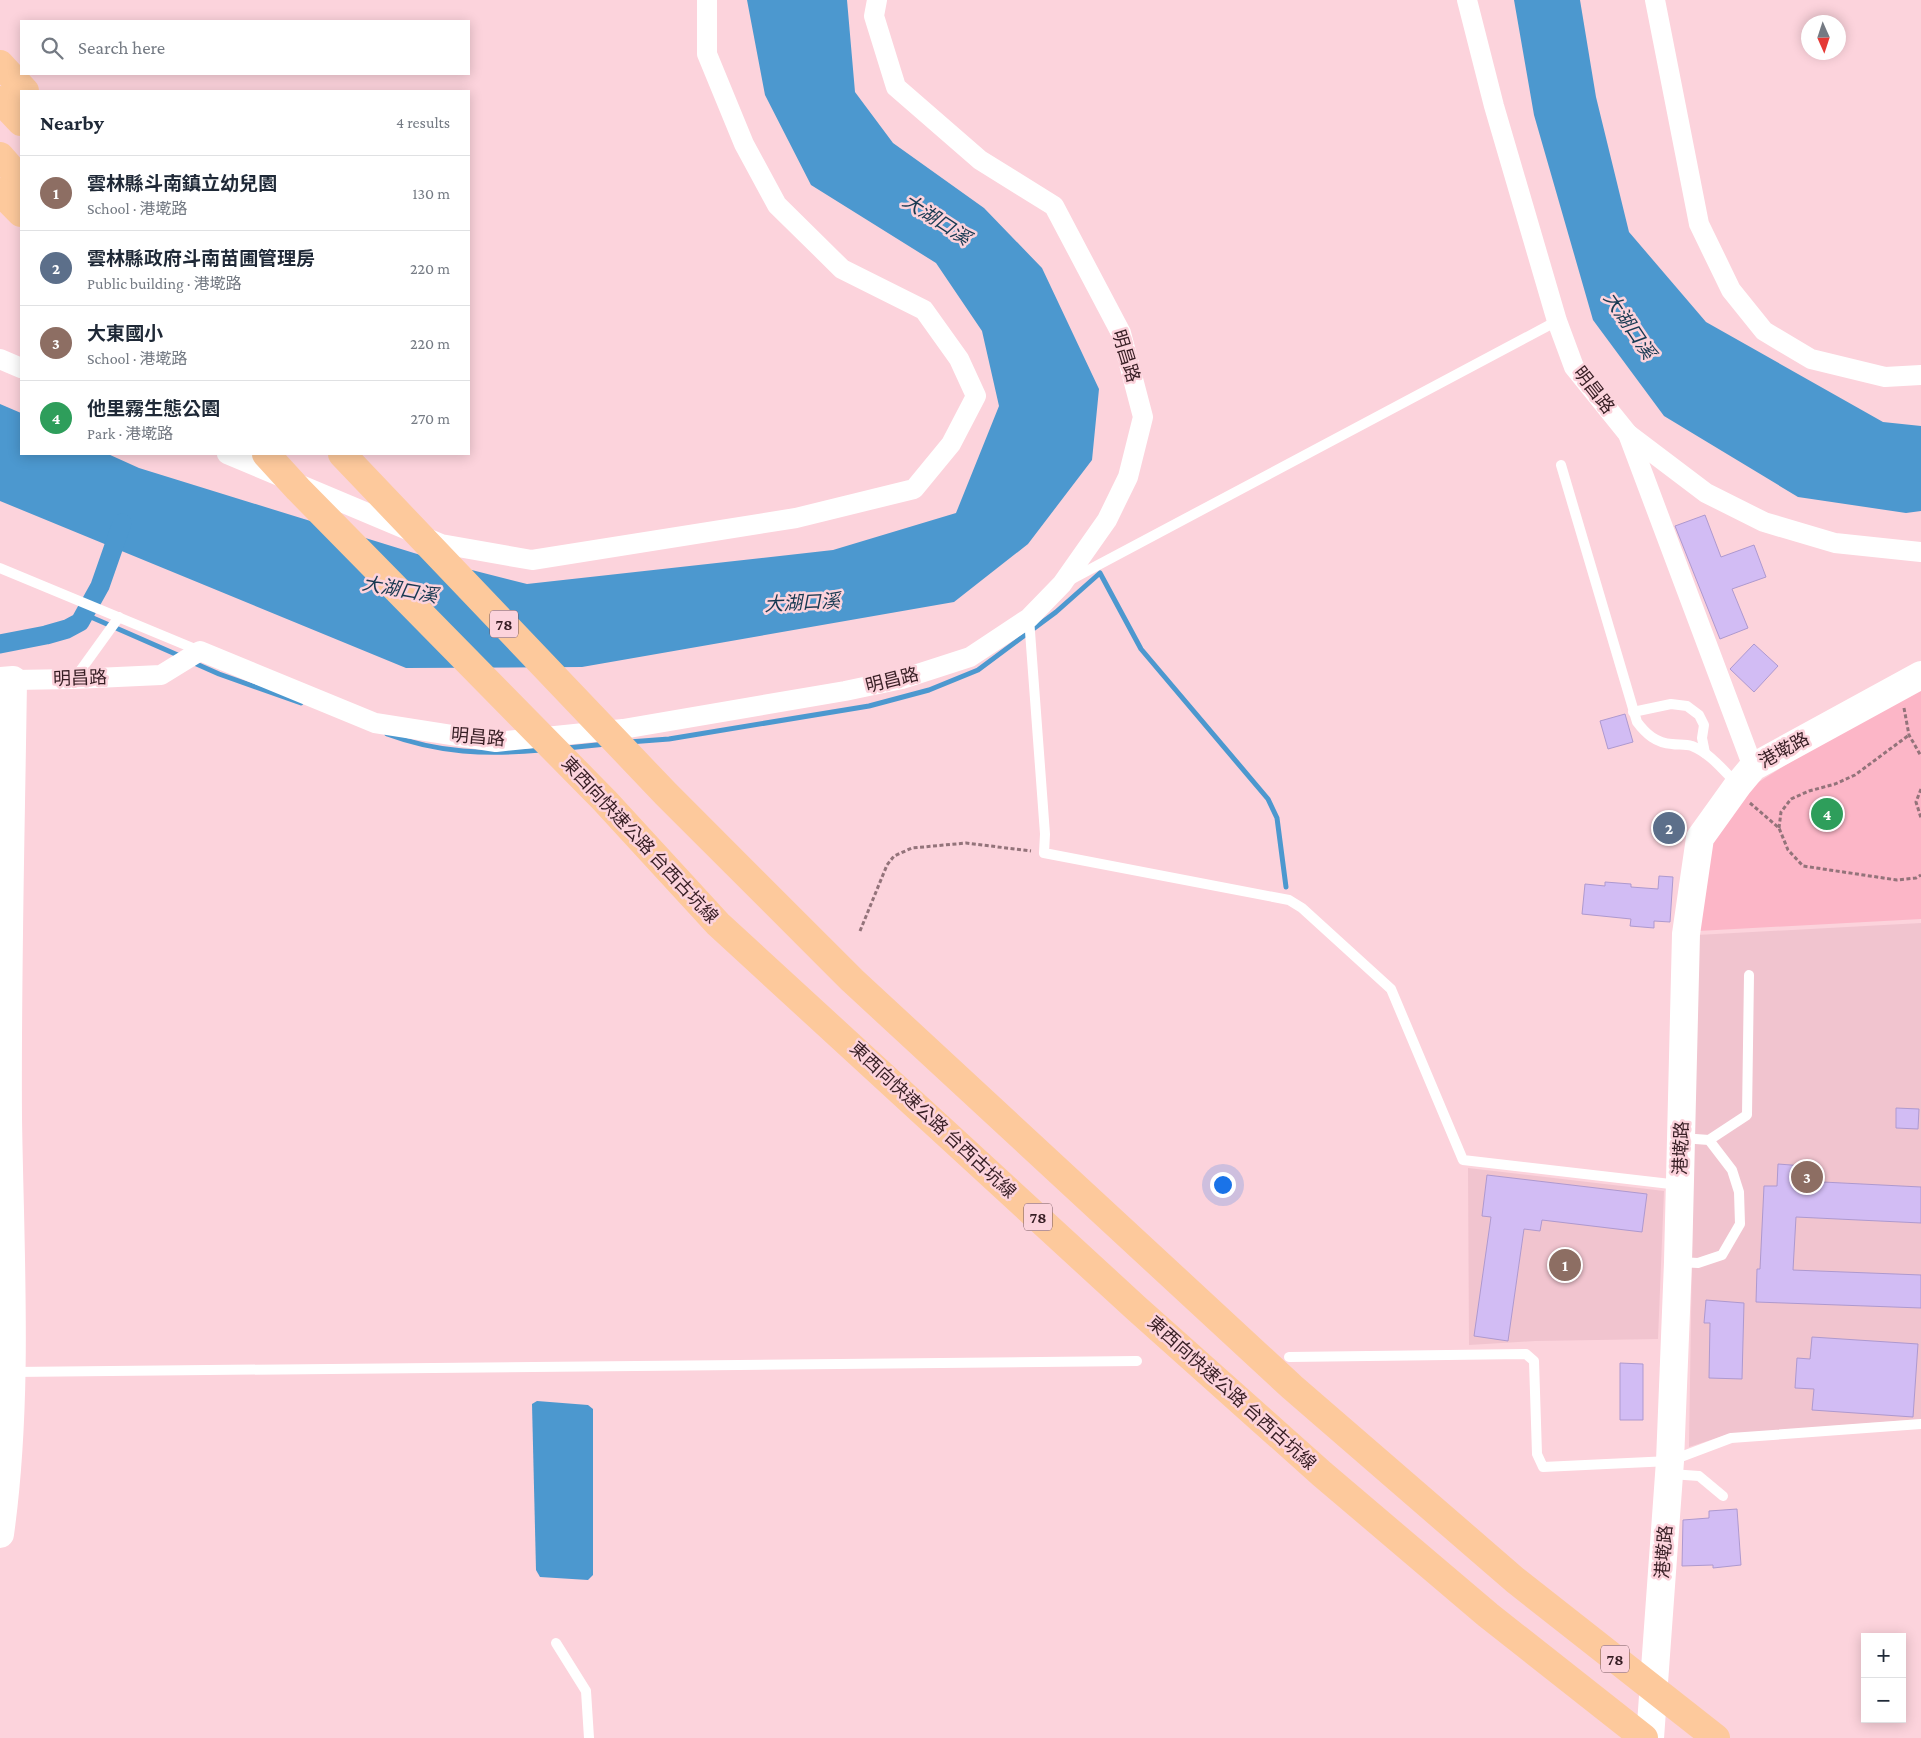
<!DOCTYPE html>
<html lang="en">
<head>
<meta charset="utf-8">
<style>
  :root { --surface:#fff; --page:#f6f6f7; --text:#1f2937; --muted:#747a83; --line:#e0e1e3; --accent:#0b8043 }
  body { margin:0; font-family:"Crimson Pro","Noto Sans TC",serif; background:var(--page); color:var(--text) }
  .controls { position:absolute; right:15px; bottom:15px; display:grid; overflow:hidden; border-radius:0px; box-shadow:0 2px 12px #0003 }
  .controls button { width:45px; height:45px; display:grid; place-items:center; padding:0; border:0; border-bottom:1px solid var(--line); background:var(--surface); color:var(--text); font:25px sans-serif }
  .compass { position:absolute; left:1801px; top:15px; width:45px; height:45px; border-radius:50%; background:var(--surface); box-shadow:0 2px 12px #0003; rotate:177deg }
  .you { position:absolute; left:1222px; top:1184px; width:18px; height:18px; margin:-12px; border:4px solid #fff; border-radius:50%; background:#1a73e8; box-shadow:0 0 0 8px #1a73e833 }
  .badge { display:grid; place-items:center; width:32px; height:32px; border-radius:50%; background:var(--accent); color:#fff; font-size:16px; font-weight:700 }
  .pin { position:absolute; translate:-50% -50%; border:2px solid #fff; box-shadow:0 1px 5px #0006 }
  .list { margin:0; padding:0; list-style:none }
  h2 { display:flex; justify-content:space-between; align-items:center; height:65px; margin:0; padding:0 20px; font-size:21px }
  h2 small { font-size:16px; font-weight:400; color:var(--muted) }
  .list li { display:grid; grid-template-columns:32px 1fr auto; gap:15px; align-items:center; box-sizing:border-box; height:75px; padding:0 20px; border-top:1px solid var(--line) }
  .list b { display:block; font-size:19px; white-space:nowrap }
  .list p { margin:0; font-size:16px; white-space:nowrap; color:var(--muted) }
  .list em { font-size:16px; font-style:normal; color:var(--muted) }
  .icon { flex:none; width:28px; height:28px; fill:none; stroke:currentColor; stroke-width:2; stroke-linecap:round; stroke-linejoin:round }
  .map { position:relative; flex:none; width:1921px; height:1738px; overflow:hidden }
  .search { position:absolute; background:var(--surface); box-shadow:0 2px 12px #0003; left:20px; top:20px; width:450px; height:55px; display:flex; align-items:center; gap:12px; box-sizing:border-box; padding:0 18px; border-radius:0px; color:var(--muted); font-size:19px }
  .panel { position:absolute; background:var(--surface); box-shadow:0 2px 12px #0003; left:20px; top:90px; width:450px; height:365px; border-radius:0px }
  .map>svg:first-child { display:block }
  .built { fill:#f1c4cf }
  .green { fill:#fcb6c7 }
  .water { fill:#4c98cf }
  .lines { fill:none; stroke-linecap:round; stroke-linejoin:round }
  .stream { stroke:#4c98cf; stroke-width:5 }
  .canal { stroke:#4c98cf; stroke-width:19 }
  .building { fill:#d2bcf4; stroke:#ae99cf }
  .path { stroke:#93737a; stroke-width:3; stroke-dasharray:4 2.5; stroke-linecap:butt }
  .lane { stroke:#fff; stroke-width:10 }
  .street { stroke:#fff; stroke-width:20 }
  .secondary { stroke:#fff; stroke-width:28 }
  .highway { stroke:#fdc99c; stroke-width:28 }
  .labels { text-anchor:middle; stroke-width:5; stroke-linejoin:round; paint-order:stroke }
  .shield { fill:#fcd3dc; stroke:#72545b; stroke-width:1 }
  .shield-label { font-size:16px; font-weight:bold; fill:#371e24 }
  .street-label { font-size:18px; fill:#371e24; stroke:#fcd3dc }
  .water-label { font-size:19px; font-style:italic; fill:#183951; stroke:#fcd3dc }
</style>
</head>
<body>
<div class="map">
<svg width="1921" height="1738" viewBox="0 0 1921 1738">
  <rect width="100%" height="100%" fill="#fcd3dc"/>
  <g class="built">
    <path d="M1921 923V1419L1729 1434 1689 1447 1697 935Z"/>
    <path d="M1468 1168 1664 1191 1658 1339 1535 1341 1469 1345Z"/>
  </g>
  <path class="green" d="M1921 689V919L1698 931 1710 843 1754 785 1800 756Z"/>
  <g class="water">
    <path d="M747 0H847L855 92 893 143 984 208 1042 268 1099 389 1092 460 1028 544 954 602 582 667 406 668 0 501V404L21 413V454H108L139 468 456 566 527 584 833 550 956 513 999 406 982 331 936 263 811 185 765 95Z"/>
    <path d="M1514 0H1580L1596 97 1629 232 1706 322 1883 422 1921 426V511L1906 513 1798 497 1664 416 1593 320 1534 115Z"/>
    <path d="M537 1401 588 1405 593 1409V1575L588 1580 540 1577 536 1570 532 1404Z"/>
  </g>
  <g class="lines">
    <g class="stream">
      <path d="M84 614 180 656"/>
      <path d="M192 662 219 674 301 703"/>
      <path d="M387 734C438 753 487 755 541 750"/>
      <path d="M629 742 669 739 869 706 929 690 978 670 1056 612 1100 573 1141 649 1268 799 1277 818 1286 887"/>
      <path d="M567 748 606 744"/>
    </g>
    <path class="canal" d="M0 644 46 635 67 629 80 622 100 586 122 523"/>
  </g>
  <g class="building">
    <path d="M1705 515 1721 557 1754 545 1766 577 1732 589 1748 628 1720 639 1675 526Z"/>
    <path d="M1754 644 1778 666 1754 692 1730 669Z"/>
    <path d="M1625 714 1633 742 1608 749 1600 721Z"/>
    <path d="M1659 876 1673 877 1670 922 1654 921V928L1630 926 1631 919 1582 914 1585 884 1605 886V882L1631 884V887L1658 889Z"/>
    <path d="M1896 1108 1919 1109 1918 1129 1896 1128Z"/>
    <path d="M1778 1164 1804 1166 1803 1181 1921 1187V1223L1796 1217 1793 1270 1921 1275V1308L1756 1302 1757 1269H1760L1764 1186H1777Z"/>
    <path d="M1487 1175 1647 1194 1642 1232 1542 1220 1540 1231 1524 1229 1508 1341 1474 1336 1491 1217 1482 1216Z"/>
    <path d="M1706 1300 1744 1303 1742 1379 1709 1378 1710 1323H1704Z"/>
    <path d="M1812 1337 1918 1344 1913 1417 1812 1410 1814 1389 1795 1388 1797 1358 1810 1359Z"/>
    <path d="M1620 1363 1643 1364V1420H1620Z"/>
    <path d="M1737 1509 1741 1565 1713 1568V1565L1682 1566 1683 1520 1709 1518V1511Z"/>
  </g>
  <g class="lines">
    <g class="path">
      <path d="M1904 708 1909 735 1921 756"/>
      <path d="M1921 789 1916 802 1921 818"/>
      <path d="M1750 803 1779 828 1788 850 1803 866 1897 880 1916 878 1921 875"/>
      <path d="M1779 828 1781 812 1791 799 1809 791 1835 784 1855 775 1909 735"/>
      <path d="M860 931 887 865 894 856 912 848 966 843 1031 851"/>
    </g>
    <g class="lane">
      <path d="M1561 465 1637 722C1646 734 1656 743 1672 744 1678 745 1685 744 1692 746 1710 753 1723 770 1737 784"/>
      <path d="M0 568 200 651"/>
      <path d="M1070 580 1557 321"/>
      <path d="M1029 618 1045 834 1044 853 1289 900 1302 908 1391 989 1463 1160 1679 1185"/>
      <path d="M75 678 119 617"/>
      <path d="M1633 712 1671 704 1687 706 1699 715 1704 725 1702 738 1705 753"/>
      <path d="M1709 1140 1747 1115 1749 975"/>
      <path d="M1679 1262 1698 1263 1722 1255 1740 1224 1739 1192 1732 1170 1709 1140 1682 1138"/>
      <path d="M1289 1357 1526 1354 1534 1361 1537 1454 1543 1467 1670 1461 1731 1438 1921 1424"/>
      <path d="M13 1372 1137 1361"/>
      <path d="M1671 1474 1699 1476 1723 1496"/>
      <path d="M556 1643 586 1691 589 1738"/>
    </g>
    <g class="street">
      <path d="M1467 0 1494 106 1557 321 1574 367 1628 434 1753 767"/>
      <path d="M1655 0 1699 224 1731 290 1764 331 1811 359 1885 377 1921 375"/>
      <path d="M0 359 21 368"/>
      <path d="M1628 434 1706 493 1764 522 1835 543 1921 552"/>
      <path d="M227 454 441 544 532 560 796 518 914 489 951 444 976 396 959 359 924 310 842 269 777 205 744 144 707 54V0"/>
      <path d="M13 680 74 679 161 675 200 651 375 723 496 742 623 729 845 691 902 679 970 657 1029 618 1062 584 1107 520 1128 477 1143 417 1121 333 1054 206 980 160 896 87 874 16 877 0"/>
    </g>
    <g class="secondary">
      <path d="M0 681 13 680C11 826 7 972 8 1118 10 1255 19 1398 0 1534"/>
      <path d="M1650 1738 1670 1461 1678 1262 1686 934 1700 838 1738 785 1753 767 1921 675"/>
    </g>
    <g class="highway">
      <path d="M0 64 25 91"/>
      <path d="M0 100 21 122"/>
      <path d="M0 156 21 180"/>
      <path d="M0 192 21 213"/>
      <path d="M266 454 298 489 605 801 718 924 1136 1308 1322 1474 1488 1615 1644 1738"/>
      <path d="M342 454 666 794 852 980 1292 1387 1515 1580 1716 1738"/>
    </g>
  </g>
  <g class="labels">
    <g class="shield">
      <rect x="490" y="610.5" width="28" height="27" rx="4"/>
      <rect x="1024" y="1203.5" width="28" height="27" rx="4"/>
      <rect x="1601" y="1645.5" width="28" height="27" rx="4"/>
    </g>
    <g class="shield-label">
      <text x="504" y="630">78</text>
      <text x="1038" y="1223">78</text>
      <text x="1615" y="1665">78</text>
    </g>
    <g class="street-label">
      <text transform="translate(1126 356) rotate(73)" y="6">明昌路</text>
      <text transform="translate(1594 390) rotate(52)" y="6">明昌路</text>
      <text transform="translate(80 678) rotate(-2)" y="6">明昌路</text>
      <text transform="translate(892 680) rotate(-14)" y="6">明昌路</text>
      <text transform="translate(478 737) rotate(5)" y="6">明昌路</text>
      <text transform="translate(1784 750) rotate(-29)" y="6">港墘路</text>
      <text transform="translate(640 840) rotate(47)" y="6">東西向快速公路 台西古坑線</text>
      <text transform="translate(933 1120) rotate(43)" y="6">東西向快速公路 台西古坑線</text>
      <text transform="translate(1681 1148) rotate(-88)" y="6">港墘路</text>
      <text transform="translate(1232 1393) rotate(42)" y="6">東西向快速公路 台西古坑線</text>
      <text transform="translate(1664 1552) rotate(-86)" y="6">港墘路</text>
    </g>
    <g class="water-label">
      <text transform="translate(937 219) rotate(33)" y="7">大湖口溪</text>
      <text transform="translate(1630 325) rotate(56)" y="7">大湖口溪</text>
      <text transform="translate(400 589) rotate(10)" y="7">大湖口溪</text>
      <text transform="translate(802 602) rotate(-3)" y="7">大湖口溪</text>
    </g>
  </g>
</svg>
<div class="controls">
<button>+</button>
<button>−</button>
</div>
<svg class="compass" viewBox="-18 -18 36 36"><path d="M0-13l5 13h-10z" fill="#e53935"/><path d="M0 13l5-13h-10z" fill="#747a83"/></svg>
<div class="you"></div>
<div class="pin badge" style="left:1565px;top:1265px;background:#8d6e63">1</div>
<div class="pin badge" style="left:1669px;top:828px;background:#5c6f8a">2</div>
<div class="pin badge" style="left:1807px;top:1177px;background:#8d6e63">3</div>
<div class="pin badge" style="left:1827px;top:814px;background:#2e9e5b">4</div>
<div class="search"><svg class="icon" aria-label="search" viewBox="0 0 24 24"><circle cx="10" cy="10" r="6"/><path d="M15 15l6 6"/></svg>Search here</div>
<section class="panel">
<h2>Nearby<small>4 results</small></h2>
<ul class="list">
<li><span class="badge" style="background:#8d6e63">1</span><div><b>雲林縣斗南鎮立幼兒園</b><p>School · 港墘路</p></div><em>130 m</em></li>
<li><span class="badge" style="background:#5c6f8a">2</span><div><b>雲林縣政府斗南苗圃管理房</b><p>Public building · 港墘路</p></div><em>220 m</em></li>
<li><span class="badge" style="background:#8d6e63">3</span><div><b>大東國小</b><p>School · 港墘路</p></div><em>220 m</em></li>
<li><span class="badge" style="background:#2e9e5b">4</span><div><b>他里霧生態公園</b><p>Park · 港墘路</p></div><em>270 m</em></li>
</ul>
</section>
</div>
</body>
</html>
